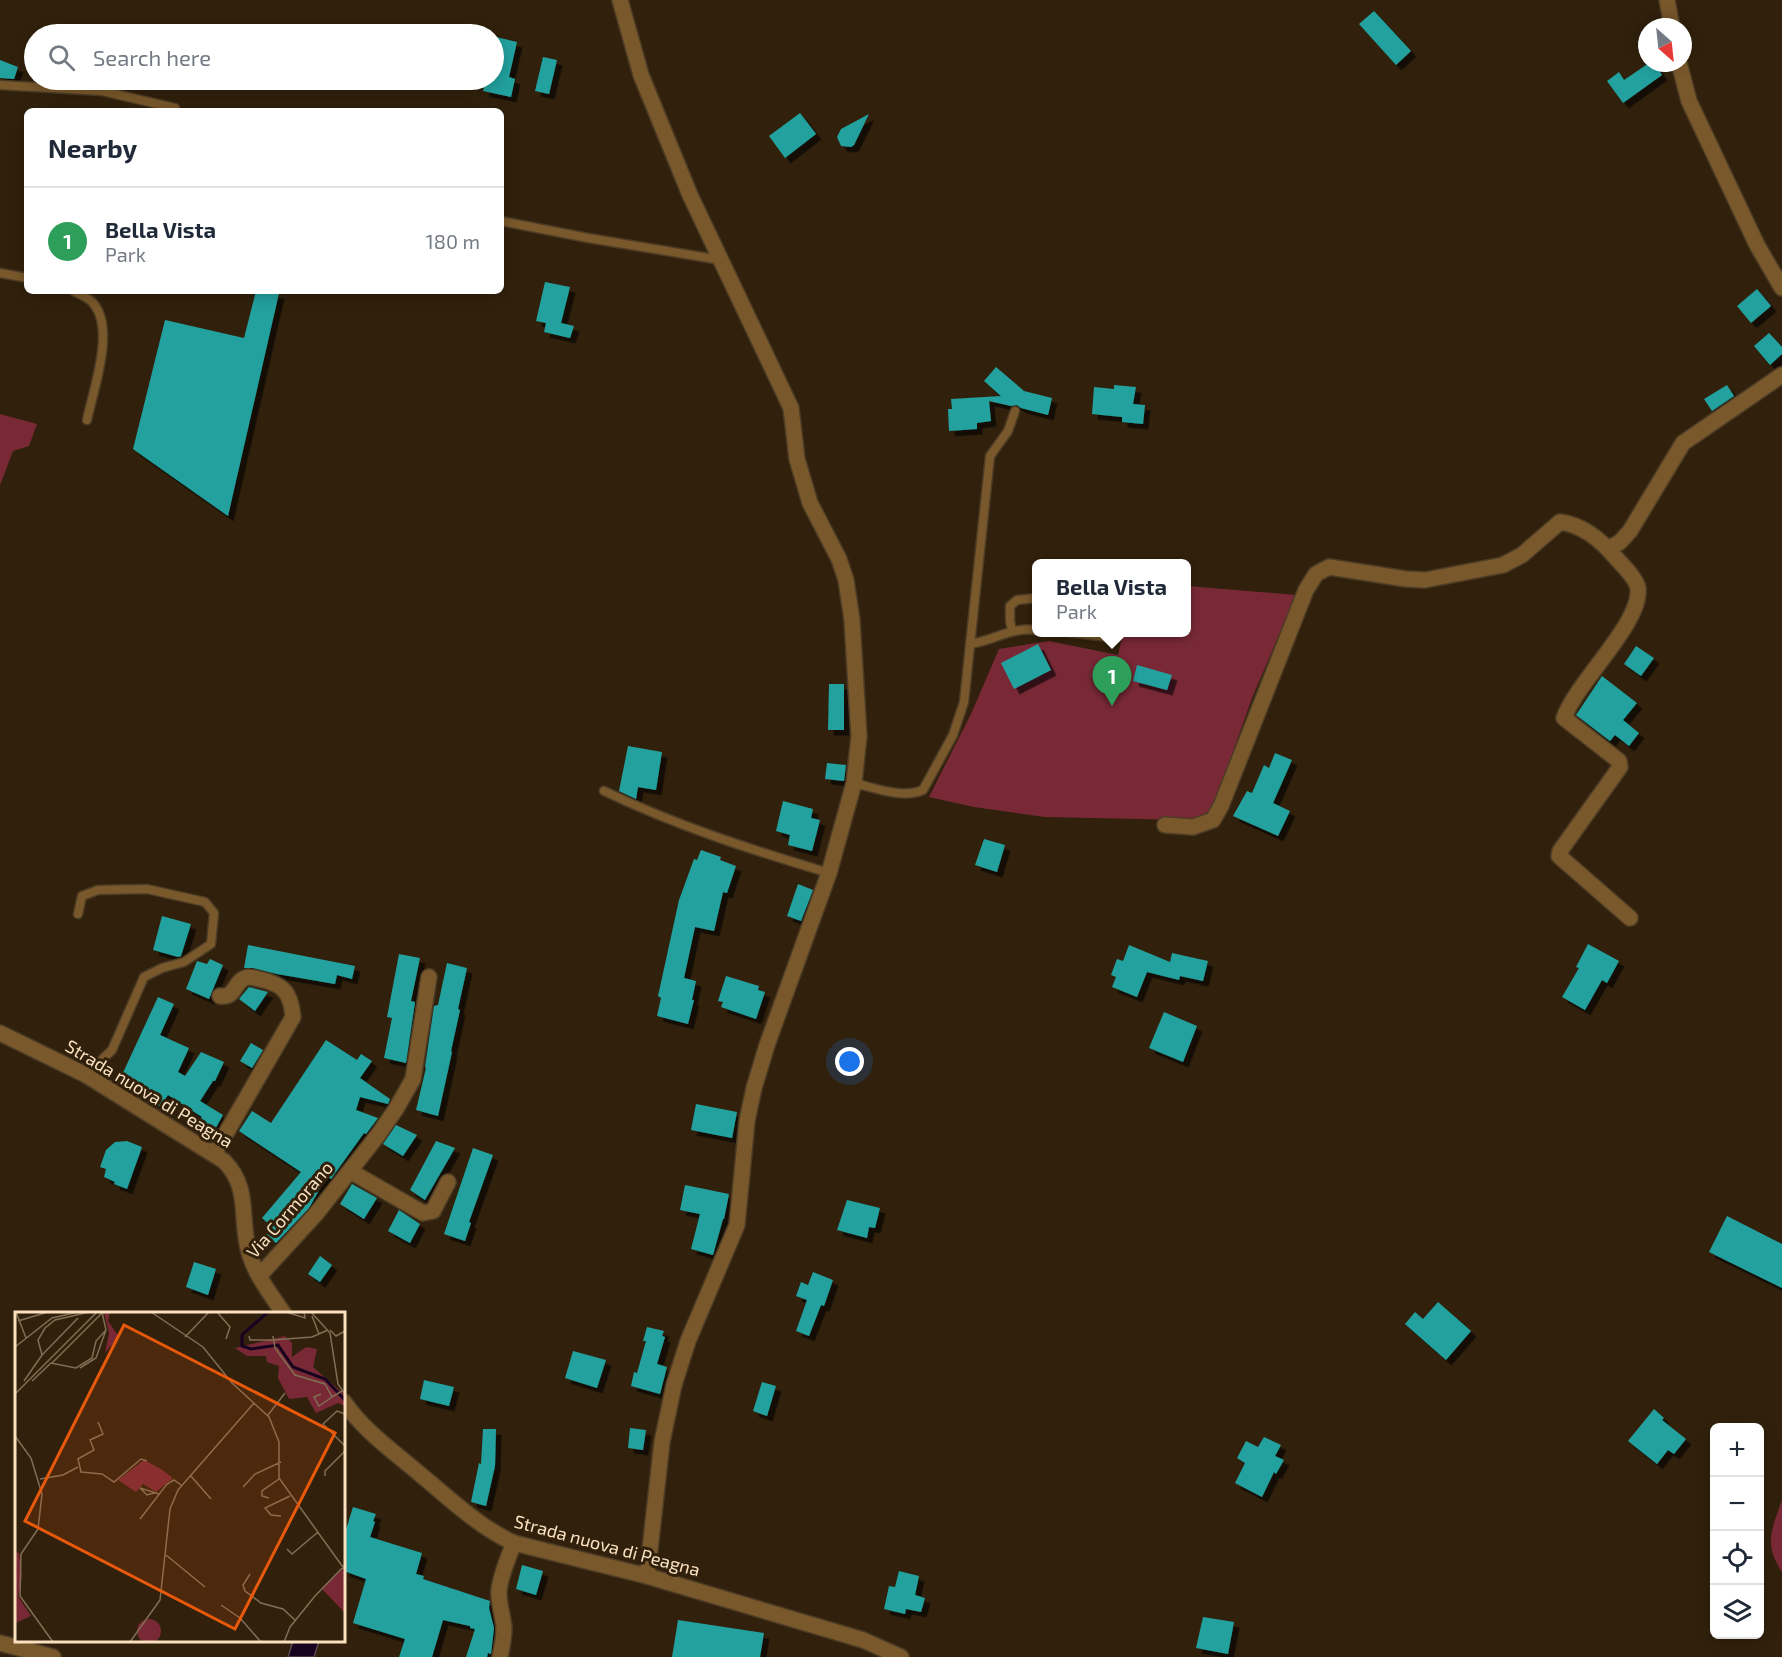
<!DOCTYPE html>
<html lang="en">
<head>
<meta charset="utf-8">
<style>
  :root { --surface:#fff; --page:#f6f6f7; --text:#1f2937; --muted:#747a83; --line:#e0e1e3; --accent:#111827 }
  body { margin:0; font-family:"Exo 2",sans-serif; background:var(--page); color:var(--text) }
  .controls { position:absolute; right:18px; bottom:18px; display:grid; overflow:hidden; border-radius:9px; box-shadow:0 3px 15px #0003 }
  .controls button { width:54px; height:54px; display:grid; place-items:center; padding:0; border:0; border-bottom:2px solid var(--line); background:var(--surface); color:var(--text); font:30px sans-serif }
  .compass { position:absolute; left:1638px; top:18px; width:54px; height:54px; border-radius:50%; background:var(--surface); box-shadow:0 3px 15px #0003; rotate:153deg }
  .you { position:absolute; left:850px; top:1062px; width:21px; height:21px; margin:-15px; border:4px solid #fff; border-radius:50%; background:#1a73e8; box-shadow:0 0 0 9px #1a73e833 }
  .badge { display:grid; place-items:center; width:39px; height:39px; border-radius:50%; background:var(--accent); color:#fff; font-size:20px; font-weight:700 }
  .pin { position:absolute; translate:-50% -50px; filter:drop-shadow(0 2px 3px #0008) }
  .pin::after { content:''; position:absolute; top:32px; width:21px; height:18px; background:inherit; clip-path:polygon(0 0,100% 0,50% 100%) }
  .popup { position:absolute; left:1032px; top:559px; width:159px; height:78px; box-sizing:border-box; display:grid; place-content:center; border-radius:9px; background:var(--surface); filter:drop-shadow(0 2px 4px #0005); font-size:20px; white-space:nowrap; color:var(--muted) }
  .popup b { font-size:22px; color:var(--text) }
  .popup::after { content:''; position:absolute; left:50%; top:100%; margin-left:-12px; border:12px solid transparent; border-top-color:var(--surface) }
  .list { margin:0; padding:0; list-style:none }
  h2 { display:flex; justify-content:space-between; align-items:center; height:78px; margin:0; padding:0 24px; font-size:26px }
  h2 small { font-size:20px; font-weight:400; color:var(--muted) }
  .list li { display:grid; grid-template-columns:39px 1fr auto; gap:18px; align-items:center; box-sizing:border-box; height:108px; padding:0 24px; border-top:2px solid var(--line) }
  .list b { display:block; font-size:22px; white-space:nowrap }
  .list p { margin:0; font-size:20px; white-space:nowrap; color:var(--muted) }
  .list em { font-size:20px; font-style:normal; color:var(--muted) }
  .icon { flex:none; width:33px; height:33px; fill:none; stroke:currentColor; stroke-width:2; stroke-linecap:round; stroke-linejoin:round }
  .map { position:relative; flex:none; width:1782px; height:1657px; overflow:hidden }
  .search { position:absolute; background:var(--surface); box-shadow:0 3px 15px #0003; left:24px; top:24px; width:480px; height:66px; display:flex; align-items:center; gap:15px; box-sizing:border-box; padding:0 21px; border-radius:33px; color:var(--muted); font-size:22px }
  .panel { position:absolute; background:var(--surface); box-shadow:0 3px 15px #0003; left:24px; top:108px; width:480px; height:186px; border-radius:9px }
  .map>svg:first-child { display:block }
  .green { fill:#792936 }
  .water { fill:#170320; stroke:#5b4650; stroke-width:1.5 }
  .building { fill:#21a19f; filter:url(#shadow) }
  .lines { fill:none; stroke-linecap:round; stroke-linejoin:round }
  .service-casing { stroke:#4d3c25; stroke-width:11 }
  .minor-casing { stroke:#4d3c25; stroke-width:18 }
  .service { stroke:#79582b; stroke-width:8 }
  .minor { stroke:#79582b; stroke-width:15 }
  .labels { text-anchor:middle; stroke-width:6; stroke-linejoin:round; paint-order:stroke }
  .street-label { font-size:18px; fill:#fbe1c0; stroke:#31210c }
  .inset-river { fill:none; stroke:#170320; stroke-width:3 }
  .inset-road { fill:none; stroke:#826e54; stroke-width:1.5 }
  .view { fill:#e8590c; fill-opacity:0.15; stroke:#e8590c; stroke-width:3 }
  .inset-edge { fill:none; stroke:#fbe1c0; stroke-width:3 }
</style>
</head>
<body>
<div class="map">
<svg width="1782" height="1657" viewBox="0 0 1782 1657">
  <defs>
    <filter id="shadow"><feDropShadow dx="5.5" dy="5.5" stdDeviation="0" flood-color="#0009"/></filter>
  </defs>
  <rect width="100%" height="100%" fill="#31210c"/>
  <g class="green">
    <path d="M0 414 37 424 29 446 13 451 0 485Z"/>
    <path d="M1187 586 1296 595 1252 698 1213 808 1201 816 1187 820 1045 817 974 807 929 797 971 714 999 649 1049 641 1118 655 1123 633 1187 632Z"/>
    <path d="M1782 1500V1572C1763 1543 1772 1529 1782 1500Z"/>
  </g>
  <path class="water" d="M293 1641H319L314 1657H288Z"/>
  <g class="building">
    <path d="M1374 11 1411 51 1396 65 1359 24Z"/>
    <path d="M496 37 517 42 509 77 515 79 511 97 483 91 486 80H494V47Z"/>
    <path d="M543 57 557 60 549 94 535 91Z"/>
    <path d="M0 60 18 67 14 79 0 78Z"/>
    <path d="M1649 63H1654L1662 75 1623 103 1607 81 1619 72 1624 80Z"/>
    <path d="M800 113 816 134 785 158 769 136Z"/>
    <path d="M869 114 854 145 851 147 841 146 837 137 841 129Z"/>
    <path d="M545 282 570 287 561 323 574 326 570 338 544 332 546 323 536 321Z"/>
    <path d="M1757 289 1771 306 1751 323 1737 306Z"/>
    <path d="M256 291 279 293 228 516 133 449 165 320 244 338Z"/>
    <path d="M1769 333 1782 347V354L1770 365 1754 346Z"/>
    <path d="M996 367 1024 391 1052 398 1048 415 1021 408 1017 405 1011 406 989 401 991 421 977 423V429L949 431 948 409H952L951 399 1001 396 984 381Z"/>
    <path d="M1114 385 1136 387 1133 404 1145 405 1143 424 1122 422V417L1092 414 1094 387 1114 389Z"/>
    <path d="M1727 385 1734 396 1712 411 1704 399Z"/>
    <path d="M1038 644 1051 670 1014 689 1001 663Z"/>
    <path d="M1636 646 1654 658 1641 676 1624 664Z"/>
    <path d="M1137 665 1172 675 1167 690 1133 681Z"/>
    <path d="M1602 676 1637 703 1623 720 1639 733 1629 746 1615 735 1610 741 1576 715Z"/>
    <path d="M829 684H844V730H828Z"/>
    <path d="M628 746 662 752 656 790 638 787 636 799 619 791Z"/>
    <path d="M1275 753 1292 760 1273 803 1290 811 1278 836 1233 816 1247 791 1252 793 1264 765 1269 768Z"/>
    <path d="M827 763 846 765 844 781 825 779Z"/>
    <path d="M783 801 813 809 811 818 820 820 812 851 788 845 790 835 776 831Z"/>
    <path d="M984 839 1005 845 997 872 975 865Z"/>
    <path d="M701 850 721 857 720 860 736 866 727 893 723 892 714 931 695 927 684 978 696 981 692 1000H694L688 1024 657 1016 661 998 658 996 679 900 694 859 697 860Z"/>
    <path d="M798 884 813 890 801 921 787 916Z"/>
    <path d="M162 916 191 924 181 956 178 957 153 950Z"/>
    <path d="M1588 944 1619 961 1607 983 1602 980 1585 1010 1562 997 1579 968 1576 967Z"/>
    <path d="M248 945 355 966 352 979 337 975 335 984 277 974 253 968H244Z"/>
    <path d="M1129 945 1170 962 1172 953 1208 961 1203 981 1180 976 1179 980 1147 972 1137 997 1112 987 1116 977 1111 975 1117 959 1123 961Z"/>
    <path d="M399 954 420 958 411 1001 415 1002 406 1063 384 1058 392 1018 387 1017Z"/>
    <path d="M210 959 223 965 209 999 186 989 197 961 207 964Z"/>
    <path d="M447 963 467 968 458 1009 460 1010 451 1051 452 1052 438 1116 416 1110 426 1068 425 1067 434 1006 438 1005Z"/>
    <path d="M726 976 759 986 758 990 765 992 756 1019 721 1007 723 1002 718 1001Z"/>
    <path d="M249 987 268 992 255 1011 239 999Z"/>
    <path d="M158 997 174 1004 160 1035 189 1048 178 1072 185 1076 201 1052 224 1062 215 1081H213L200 1101 223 1115 213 1133 198 1124 202 1117 168 1095 160 1107 145 1097 150 1090 121 1077Z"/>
    <path d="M1164 1012 1197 1026 1183 1062 1149 1048Z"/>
    <path d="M326 1040 357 1060 361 1054 372 1061 360 1078 390 1099 388 1104 360 1097 356 1110 378 1118 366 1134 364 1133 331 1179 327 1176 309 1208 276 1243 266 1235 273 1228 262 1218 301 1172 239 1131 252 1111 271 1123Z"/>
    <path d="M251 1043 263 1050 252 1068 240 1061Z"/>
    <path d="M696 1104 737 1112 732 1138 691 1130Z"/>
    <path d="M396 1125 417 1135 403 1156 383 1144Z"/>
    <path d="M127 1141 142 1147 127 1189 114 1184 115 1182 104 1177 106 1169 100 1167 106 1150 115 1142Z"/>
    <path d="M436 1141 455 1148 425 1200 410 1190Z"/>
    <path d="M473 1148 493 1155 469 1222 471 1223 465 1241 444 1234Z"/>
    <path d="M352 1184 377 1198 364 1219 340 1204Z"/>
    <path d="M685 1185 729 1194 724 1219H723L713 1255 691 1249 700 1214 680 1210Z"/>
    <path d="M847 1200 880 1208 875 1228 869 1227 867 1238 837 1230Z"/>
    <path d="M399 1210 420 1224 410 1243 388 1231Z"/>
    <path d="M1727 1216 1782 1244V1288L1709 1252Z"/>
    <path d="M320 1256 332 1265 320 1282 308 1274Z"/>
    <path d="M194 1262 216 1269 208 1295 186 1287Z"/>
    <path d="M813 1272 833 1280 824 1306 821 1305 809 1336 796 1331 807 1300 796 1296 801 1282 808 1285Z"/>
    <path d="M1438 1302 1471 1331 1446 1360 1405 1324 1415 1312 1423 1319Z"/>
    <path d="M647 1327 664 1331 662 1336 665 1337 657 1364 667 1367 660 1394 631 1386 634 1372 637 1373 646 1341H643Z"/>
    <path d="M573 1351 606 1360 597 1388 565 1378Z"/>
    <path d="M424 1380 454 1387 449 1406 420 1399Z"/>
    <path d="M762 1382 776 1386 767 1416 753 1411Z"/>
    <path d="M1654 1409 1664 1418 1662 1420 1686 1439 1674 1454 1668 1450 1657 1464 1628 1441Z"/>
    <path d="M630 1428 646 1430 643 1450 628 1448Z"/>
    <path d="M483 1429H496L495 1466 486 1506 471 1502 479 1463 481 1464Z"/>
    <path d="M1264 1437 1281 1445 1275 1456 1284 1460 1276 1474 1274 1472 1262 1497 1235 1483 1245 1463 1237 1458 1246 1441 1258 1447Z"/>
    <path d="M353 1507 376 1514 373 1521 375 1522 370 1537 422 1553 416 1574 424 1576 423 1579 490 1601 489 1608 494 1628 491 1654 488 1653 487 1657H466L475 1629 470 1628V1626L443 1620 432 1657H399L405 1639 353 1623 366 1579 344 1571V1536Z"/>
    <path d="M522 1565 543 1571 536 1595 516 1589Z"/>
    <path d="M899 1571 919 1576 915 1595 925 1598 921 1612 906 1609 905 1614 884 1609 889 1586 895 1587Z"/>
    <path d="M1203 1617 1234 1622 1228 1654 1196 1648Z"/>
    <path d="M678 1620 764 1633 760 1657H672Z"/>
  </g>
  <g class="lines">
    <defs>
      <g id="service">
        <path d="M0 85 102 91 175 108"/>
        <path d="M501 221 588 238 721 260"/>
        <path d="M0 273 27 278"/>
        <path d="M74 291C79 294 89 298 93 303 116 329 93 390 87 420"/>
        <path d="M1012 630 1010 621V606L1017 600 1037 598"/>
        <path d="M1067 632 1107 637 1113 632"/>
        <path d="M970 644C996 640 1009 627 1037 630"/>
        <path d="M854 783C875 788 903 799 923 790L953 735 964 702 990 456 1008 431 1015 411"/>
        <path d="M604 791C677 826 752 850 829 873"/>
        <path d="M78 914 82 896 98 890 147 889 205 902 214 913 211 944 184 962 162 968 144 977 112 1050 86 1075"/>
      </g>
      <g id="minor">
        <path d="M620 0 641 75 690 195 791 408 797 459 810 503 839 559 846 580 852 620 859 736 854 783 829 873 767 1045 754 1088 747 1121 737 1225 688 1341 674 1385 662 1442 647 1576"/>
        <path d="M1667 0 1672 27"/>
        <path d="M1679 63 1689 101 1757 245 1782 288"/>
        <path d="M1608 549 1620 542 1630 531 1683 443 1782 375"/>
        <path d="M1165 825 1193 827 1213 820 1221 806 1306 590 1316 574 1329 567 1406 579 1425 580 1503 565 1522 555 1560 522C1583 525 1602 541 1616 558 1623 566 1636 578 1638 588 1642 623 1577 681 1564 718L1619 761 1620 767 1560 851 1559 856 1630 918"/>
        <path d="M0 1033 86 1075 224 1161C250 1187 240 1216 248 1248 253 1272 270 1293 284 1314"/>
        <path d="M214 1154 293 1017C291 992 283 984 259 979 254 978 249 976 245 978 233 983 236 998 220 996"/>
        <path d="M350 1171 423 1213 433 1211 448 1182"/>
        <path d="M260 1275 316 1214 378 1135 396 1109 413 1079 429 977"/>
        <path d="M344 1402C364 1431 394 1452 421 1475 450 1499 479 1527 514 1543L647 1576 863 1640 901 1657"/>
        <path d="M0 1643 53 1657"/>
        <path d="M500 1657C502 1647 504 1638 504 1628 503 1615 498 1603 499 1590 501 1574 508 1558 514 1543"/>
      </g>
    </defs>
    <use href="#service" class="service-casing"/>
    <use href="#minor" class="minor-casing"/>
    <use href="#service" class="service"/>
    <use href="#minor" class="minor"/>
  </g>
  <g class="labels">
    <g class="street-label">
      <text transform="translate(149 1094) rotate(31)" y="6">Strada nuova di Peagna</text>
      <text transform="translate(290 1210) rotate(-49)" y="6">Via Cormorano</text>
      <text transform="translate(607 1546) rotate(15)" y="6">Strada nuova di Peagna</text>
    </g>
  </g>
  <g transform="translate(15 1312)">
    <rect width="330" height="330" fill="#31210c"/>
    <path d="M89 0H95L93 9 104 25 90 41 94 21ZM270 24 277 31V45L291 35 302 37 298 55 330 83V94L323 91 301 101 292 85 274 87 263 66 264 54 252 50 251 44H232L220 36ZM129 148 146 157 158 166 141 180 128 172 121 180 103 168ZM0 240 4 241 7 264 3 284 16 304 0 311ZM327 257 330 260V301L307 277ZM122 319a12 12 0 1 1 24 0a12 12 0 1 1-24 0Z" fill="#792936"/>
    <path class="inset-river" d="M253 0 227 23V34L236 37 263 33 278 55 310 67 330 88"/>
    <path class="inset-road" d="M1 0 11 26M136 0 188 35 217 71 254 105 264 130V166L330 258M202 0 215 15 211 27M271 0 290 6 289 0M296 0 315 21 323 72 330 82M297 4 304 22M3 9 33 0M315 18 321 24 330 19M234 24 235 28H258L297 25 313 18M258 24 260 36 280 63 310 72 317 85 327 79M170 25 194 0M0 35 37 6 63 0M27 43 63 6M37 51 87 1M65 56 81 46 91 18M9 69 27 43 23 28 30 16 40 8 74 0M17 69 36 51 61 56 77 46 81 29 91 18 87 0M0 82 82 0M306 82 299 85 304 94 317 85M330 102 322 99 308 112 330 134M253 103 270 81M83 110 88 122 75 128 79 138 63 147 66 160 87 162 99 170 126 147 132 149M0 124 16 146 27 182 23 217 6 242 5 284 38 330M175 163 196 187M310 164V159L330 139M25 167 48 163 63 155M228 175 240 162 266 150M139 181 132 183 125 176 144 182M254 186 247 184V179L264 167M266 204 256 203 250 196 275 184M125 207 152 172 159 168 166 173M272 237 277 242 303 220M151 243 190 275M235 262 228 273 230 279 246 291 268 297 280 308M206 293 225 306 246 330M115 330 145 288 155 197 163 178 239 91M269 330 275 315 300 284 330 253"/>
    <path class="view" d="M109 13 320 121 220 317 10 209Z"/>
    <rect width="330" height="330" class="inset-edge"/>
  </g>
</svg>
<div class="controls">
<button>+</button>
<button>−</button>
<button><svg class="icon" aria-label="locate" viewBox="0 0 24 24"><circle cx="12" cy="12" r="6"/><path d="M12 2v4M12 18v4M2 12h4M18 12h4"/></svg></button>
<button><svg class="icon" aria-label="layers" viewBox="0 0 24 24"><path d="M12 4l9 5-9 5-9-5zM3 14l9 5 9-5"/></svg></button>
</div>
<svg class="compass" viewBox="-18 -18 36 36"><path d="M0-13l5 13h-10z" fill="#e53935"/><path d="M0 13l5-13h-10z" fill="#747a83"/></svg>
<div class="you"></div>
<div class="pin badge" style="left:1112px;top:706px;background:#2e9e5b">1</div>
<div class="popup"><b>Bella Vista</b>Park</div>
<div class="search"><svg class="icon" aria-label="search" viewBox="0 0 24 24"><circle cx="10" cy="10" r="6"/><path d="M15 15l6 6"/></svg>Search here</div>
<section class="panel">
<h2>Nearby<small></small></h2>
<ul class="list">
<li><span class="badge" style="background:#2e9e5b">1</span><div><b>Bella Vista</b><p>Park</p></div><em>180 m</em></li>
</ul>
</section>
</div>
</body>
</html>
